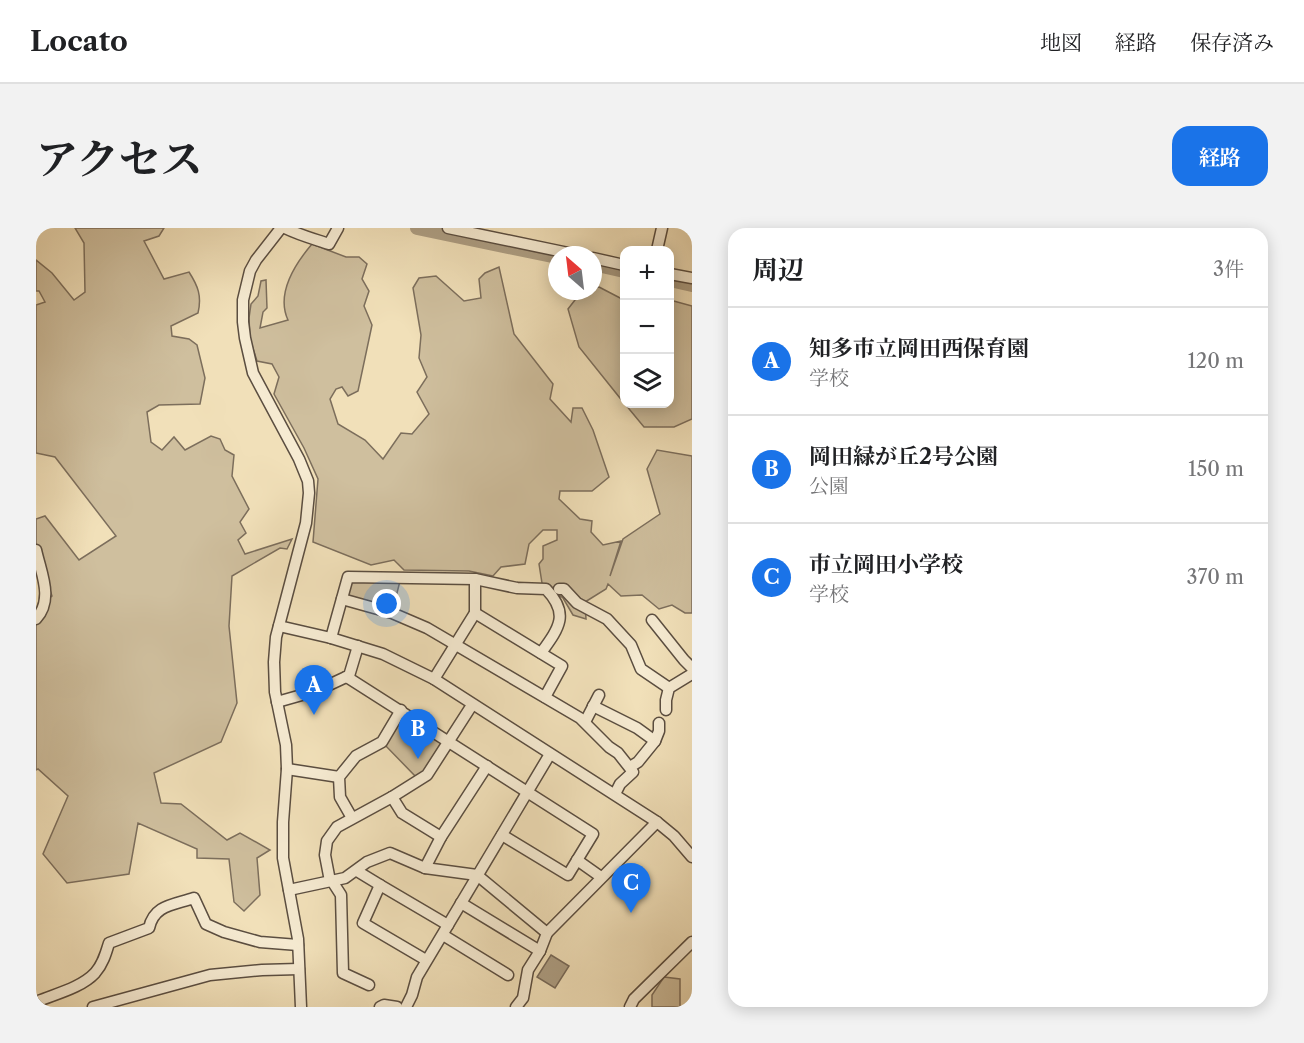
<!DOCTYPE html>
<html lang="ja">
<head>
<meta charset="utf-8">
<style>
  :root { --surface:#fff; --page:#f2f2f2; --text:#202124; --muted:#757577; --line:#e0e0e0; --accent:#1a73e8 }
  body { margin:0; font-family:"Libre Caslon Text","Noto Serif JP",serif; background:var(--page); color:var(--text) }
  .controls { position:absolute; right:18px; top:18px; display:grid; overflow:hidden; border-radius:12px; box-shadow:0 3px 15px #0003 }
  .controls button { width:54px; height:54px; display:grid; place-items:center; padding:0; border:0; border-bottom:2px solid var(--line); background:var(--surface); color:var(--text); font:30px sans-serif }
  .compass { position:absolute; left:512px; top:18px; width:54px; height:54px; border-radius:50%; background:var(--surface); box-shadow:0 3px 15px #0003; rotate:332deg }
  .you { position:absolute; left:351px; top:376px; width:21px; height:21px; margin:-15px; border:4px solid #fff; border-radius:50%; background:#1a73e8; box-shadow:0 0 0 9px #1a73e833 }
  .badge { display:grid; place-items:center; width:39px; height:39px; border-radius:50%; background:var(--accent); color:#fff; font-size:20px; font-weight:700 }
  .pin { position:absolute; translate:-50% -50px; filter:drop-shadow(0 2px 3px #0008) }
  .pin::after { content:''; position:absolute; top:32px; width:21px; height:18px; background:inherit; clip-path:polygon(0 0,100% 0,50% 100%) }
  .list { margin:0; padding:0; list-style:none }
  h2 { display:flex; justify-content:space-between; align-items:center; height:78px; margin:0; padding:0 24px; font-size:26px }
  h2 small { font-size:20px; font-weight:400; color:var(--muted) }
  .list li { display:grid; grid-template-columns:39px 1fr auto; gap:18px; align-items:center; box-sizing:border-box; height:108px; padding:0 24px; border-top:2px solid var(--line) }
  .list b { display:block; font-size:22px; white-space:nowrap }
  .list p { margin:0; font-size:20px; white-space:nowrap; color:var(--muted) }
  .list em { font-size:20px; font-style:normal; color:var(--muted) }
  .icon { flex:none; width:33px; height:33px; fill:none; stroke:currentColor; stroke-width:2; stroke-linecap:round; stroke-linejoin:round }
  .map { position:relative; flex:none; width:656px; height:779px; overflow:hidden; border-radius:18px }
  header { display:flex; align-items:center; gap:36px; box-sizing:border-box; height:84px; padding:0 30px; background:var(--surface); border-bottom:2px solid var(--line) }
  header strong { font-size:28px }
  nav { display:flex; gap:33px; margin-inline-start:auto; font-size:21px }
  .intro { display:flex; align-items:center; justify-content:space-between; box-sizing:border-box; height:144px; padding:0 36px }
  h1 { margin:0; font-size:42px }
  .button { padding:15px 27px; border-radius:18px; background:var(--accent); color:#fff; font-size:21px; font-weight:700 }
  main { display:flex; gap:36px; padding:0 36px }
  aside { flex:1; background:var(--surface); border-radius:18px; box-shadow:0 3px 15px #0003 }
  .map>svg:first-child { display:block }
  .green { fill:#cfbf9e; stroke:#7c6e5c; stroke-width:1.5 }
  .water { fill:#ad9e83; stroke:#786a59; stroke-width:1.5 }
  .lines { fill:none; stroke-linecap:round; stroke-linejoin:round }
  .river { stroke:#ad9e83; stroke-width:14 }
  .minor-casing { stroke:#5b4e41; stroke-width:13 }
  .minor { stroke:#f6ebd2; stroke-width:10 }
</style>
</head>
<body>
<header>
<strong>Locato</strong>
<nav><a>地図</a><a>経路</a><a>保存済み</a></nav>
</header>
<div class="intro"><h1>アクセス</h1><a class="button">経路</a></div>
<main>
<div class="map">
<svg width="656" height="779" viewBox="0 0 656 779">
  <rect width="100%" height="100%" fill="#f1e0b9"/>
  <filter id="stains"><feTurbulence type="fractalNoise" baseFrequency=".00333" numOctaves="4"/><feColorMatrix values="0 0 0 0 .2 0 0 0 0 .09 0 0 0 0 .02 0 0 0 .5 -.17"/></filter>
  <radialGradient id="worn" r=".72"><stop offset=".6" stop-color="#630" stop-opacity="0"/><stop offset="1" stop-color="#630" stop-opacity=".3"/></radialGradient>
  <g class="green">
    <path d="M39 0H128L123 8 108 13 128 51 153 44C162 58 166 68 162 85L135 98 136 108 153 111 161 117 169 150 164 176 123 177 111 184 115 214 126 222 138 209 149 222 175 208 184 211 189 222 198 227 196 248 213 281 204 294 210 305 202 312 209 326 256 311 251 321 244 320 196 348 193 398 201 475 185 514 118 545 125 575 145 576 191 612 204 605 234 622 221 630 224 667 208 683 198 674 193 631 161 630V621L102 595 93 646 31 655 7 626 32 568 2 541 0 542V381L16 368 0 321V291L9 288 43 332 80 308 19 229 0 225V77L9 74 3 63H0V32L16 45 38 72 49 64 48 15Z"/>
    <path d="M276 16 310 29H323L331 36 326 51 333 63 328 78 336 97 322 163 312 168 306 159 300 161 294 171 302 196 329 212 347 231 365 205 376 206 393 186 381 164 391 149 383 130 385 107 377 60 383 50 400 48 428 73 445 70 443 51 449 45 463 39 478 106 517 156 514 171 535 194 537 180H546L557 202 573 249 556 263H524L523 271 544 291 556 293 555 304 567 317 585 313 574 348 587 311 624 286 611 241 621 222 656 228V385H649L636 377 623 381 606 367 585 368 572 356 570 361 549 374 550 391 537 387 527 370 506 355 503 336 507 331V318L521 312V302H507L493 316 489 336 465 339 457 348 433 343 368 342 358 332 335 337 277 314 282 251 268 220 238 166 243 149 236 136 221 133 214 111 213 90 215 76 222 68 225 53 230 52 231 80 227 84 224 100 252 92C240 66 259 36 276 16Z"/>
    <path d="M563 59 588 72V175L543 119 532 81 546 63H557V60Z"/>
    <path d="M634 72 656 78V191L638 199H608L589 176H634Z"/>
    <path d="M312 349H365L356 385 306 371Z"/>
    <path d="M365 482 413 513 383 552 346 514Z"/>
    <path d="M628 749 644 751V779H616V767Z"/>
  </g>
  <path class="water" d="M515 727 533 738 519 760 501 749Z"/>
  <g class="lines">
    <g class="river">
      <path d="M381 0 521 29"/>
      <path d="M557 36 588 43"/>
      <path d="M634 52 656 57"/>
    </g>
    <defs>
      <g id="minor">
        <path d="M245 0 220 32 214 43 207 72V94L209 110 217 145 263 231 272 253 273 265 270 295 240 409 238 434 239 464 250 517 251 541 247 594V630L262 711 265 779"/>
        <path d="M249 0C263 7 278 11 293 16L302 0"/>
        <path d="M412 0 542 27"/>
        <path d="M621 22 626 0"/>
        <path d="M557 30 588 37"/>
        <path d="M634 46 656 50"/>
        <path d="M0 322C5 345 18 371 0 391"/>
        <path d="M523 361H528L541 375 571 391 595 417 605 441 633 460"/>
        <path d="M306 371 356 385 391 400 544 490 573 519 582 525 597 544 584 556 579 566"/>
        <path d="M439 385 526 438 509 469"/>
        <path d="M616 392 648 432 656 440"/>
        <path d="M243 398 295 410 347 426 398 451 621 594 638 608 656 629"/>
        <path d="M295 410 312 349 439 351 481 360 510 361C534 386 523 400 505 425"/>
        <path d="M310 449 313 448 322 418"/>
        <path d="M398 451 439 385V351"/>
        <path d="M241 474 280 463 310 449 314 451 557 606 532 647 466 607"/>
        <path d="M557 478 601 500 619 513 602 534 594 539"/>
        <path d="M630 482V472L633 460 656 446"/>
        <path d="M549 494 563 467"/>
        <path d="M619 513 623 503V495"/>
        <path d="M251 541 303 549"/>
        <path d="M356 569 366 585 405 609"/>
        <path d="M316 590 304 569 303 549 320 528 346 514 365 482"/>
        <path d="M541 632 565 649"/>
        <path d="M389 640 405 609 451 538"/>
        <path d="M321 643 344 657"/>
        <path d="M294 653 289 627 291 613 301 599 356 569 391 547 436 477"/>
        <path d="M296 653 305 667 307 745 333 757"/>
        <path d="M253 662 309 650 331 634 354 625 389 640 441 647 511 705"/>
        <path d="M425 675 504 723"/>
        <path d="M407 707 472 747"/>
        <path d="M390 732 327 695 344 657 412 697"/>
        <path d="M0 774C19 766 45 760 59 745 67 736 70 725 73 715L113 700C118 677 137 677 158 670L170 696 188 704 224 714 262 717"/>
        <path d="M57 779 174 747 226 742 263 741"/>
        <path d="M344 779 348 777 361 779"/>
        <path d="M370 779 376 767 381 749 514 526"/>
        <path d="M480 779 487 770 492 742 504 723 511 705 621 594"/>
        <path d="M594 779 598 771 656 714"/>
      </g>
    </defs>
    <use href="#minor" class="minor-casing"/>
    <use href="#minor" class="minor"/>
  </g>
  <rect width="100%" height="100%" filter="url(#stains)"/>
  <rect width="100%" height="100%" fill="url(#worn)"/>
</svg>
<div class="controls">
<button>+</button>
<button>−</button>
<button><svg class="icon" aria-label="layers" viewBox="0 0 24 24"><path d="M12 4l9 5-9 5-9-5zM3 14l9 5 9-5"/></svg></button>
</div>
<svg class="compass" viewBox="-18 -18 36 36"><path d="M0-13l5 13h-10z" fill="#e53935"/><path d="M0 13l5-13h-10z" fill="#757577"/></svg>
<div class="you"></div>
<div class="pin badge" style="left:278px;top:487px">A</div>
<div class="pin badge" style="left:382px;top:531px">B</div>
<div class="pin badge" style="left:595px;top:685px">C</div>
</div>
<aside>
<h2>周辺<small>3件</small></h2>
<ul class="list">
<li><span class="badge">A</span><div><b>知多市立岡田西保育園</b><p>学校</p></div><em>120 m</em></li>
<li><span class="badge">B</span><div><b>岡田緑が丘2号公園</b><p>公園</p></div><em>150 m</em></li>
<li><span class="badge">C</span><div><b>市立岡田小学校</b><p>学校</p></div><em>370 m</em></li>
</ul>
</aside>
</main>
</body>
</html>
